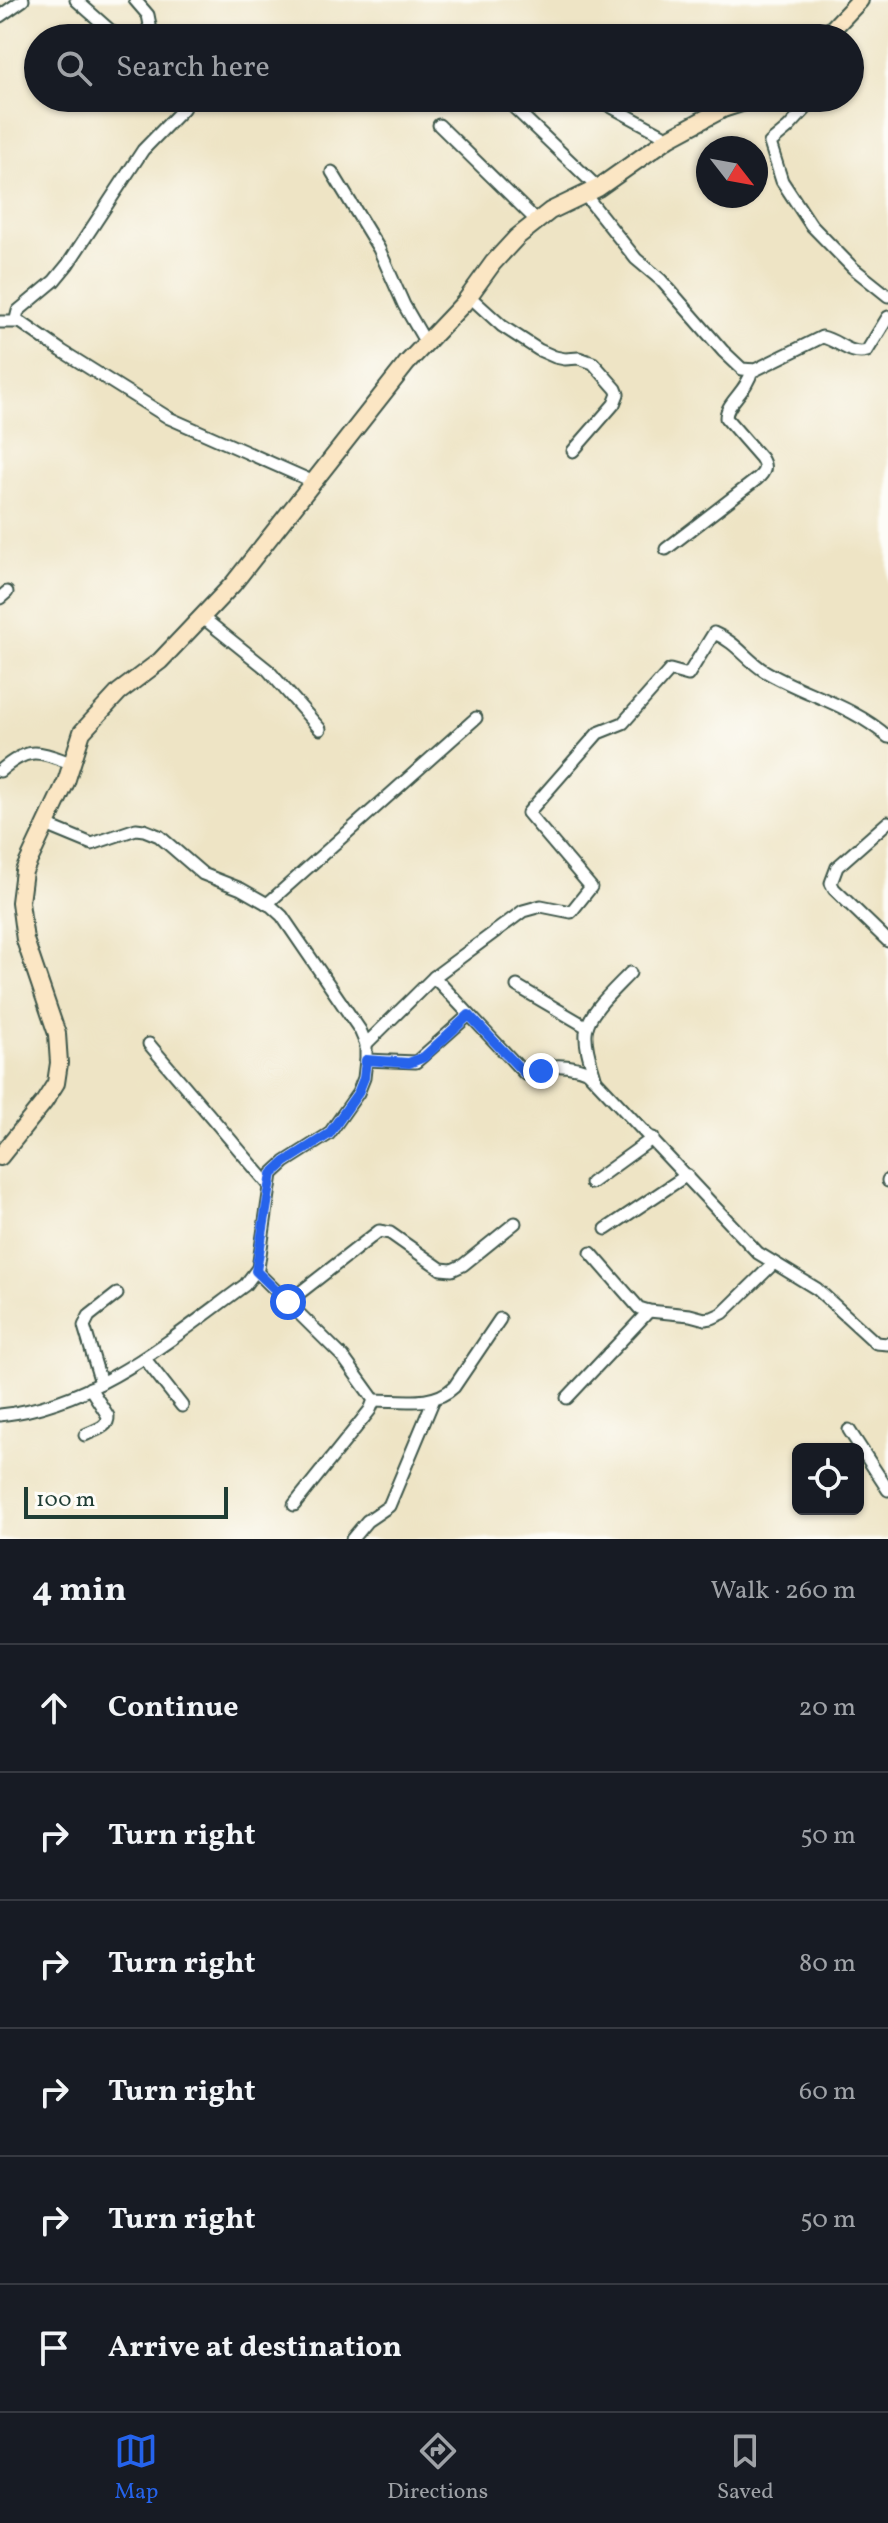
<!DOCTYPE html>
<html lang="en">
<head>
<meta charset="utf-8">
<style>
  :root { --surface:#171b24; --page:#242831; --text:#f1f3f6; --muted:#9ea1a6; --line:#363941; --accent:#2563eb }
  body { margin:0; font-family:Vollkorn,serif; background:var(--page); color:var(--text) }
  .controls { position:absolute; right:24px; bottom:24px; display:grid; overflow:hidden; border-radius:12px; box-shadow:0 2px 6px #0004 }
  .controls button { width:72px; height:72px; display:grid; place-items:center; padding:0; border:0; border-bottom:2px solid var(--line); background:var(--surface); color:var(--text); font:40px sans-serif }
  .compass { position:absolute; left:696px; top:136px; width:72px; height:72px; border-radius:50%; background:var(--surface); box-shadow:0 2px 6px #0004; rotate:121deg }
  .scale { position:absolute; left:24px; bottom:20px; width:204px; box-sizing:border-box; padding-left:8px; border:4px solid #1f3d34; border-top:0; font-size:22px; line-height:28px; white-space:nowrap; color:#1f3d34; -webkit-text-stroke:6px #fdfcf7; paint-order:stroke }
  .stop { position:absolute; width:24px; height:24px; margin:-18px; border:6px solid #2563eb; border-radius:50%; background:#fff }
  .stop.end { background:#2563eb; border-color:#fff; box-shadow:0 2px 8px #0008 }
  .list { margin:0; padding:0; list-style:none }
  h2 { display:flex; justify-content:space-between; align-items:center; height:104px; margin:0; padding:0 32px; font-size:34px }
  h2 small { font-size:26px; font-weight:400; color:var(--muted) }
  .list li { display:grid; grid-template-columns:52px 1fr auto; gap:24px; align-items:center; box-sizing:border-box; height:128px; padding:0 32px; border-top:2px solid var(--line) }
  .list b { display:block; font-size:30px; white-space:nowrap }
  .list em { font-size:26px; font-style:normal; color:var(--muted) }
  .icon { flex:none; width:44px; height:44px; fill:none; stroke:currentColor; stroke-width:2; stroke-linecap:round; stroke-linejoin:round }
  .map { position:relative; flex:none; width:888px; height:1539px; overflow:hidden }
  .search { position:absolute; background:var(--surface); box-shadow:0 2px 6px #0004; left:24px; right:24px; top:24px; height:88px; display:flex; align-items:center; gap:20px; box-sizing:border-box; padding:0 28px; border-radius:44px; color:var(--muted); font-size:30px }
  .sheet { height:872px; background:var(--surface) }
  nav { display:flex; justify-content:space-around; align-items:center; box-sizing:border-box; height:112px; border-top:2px solid var(--line); background:var(--surface); font-size:22px; color:var(--muted) }
  nav a { display:grid; justify-items:center; gap:4px }
  nav .on { color:var(--accent) }
  .map>svg:first-child { display:block }
  .lines { fill:none; stroke-linecap:round; stroke-linejoin:round }
  .street-casing { stroke:#3e564a; stroke-width:15 }
  .secondary-casing { stroke:#3e564a; stroke-width:20 }
  .street { stroke:#fff; stroke-width:11 }
  .secondary { stroke:#fbe6c4; stroke-width:16 }
  .route { stroke:#2563eb; stroke-width:10 }
</style>
</head>
<body>
<div class="map">
<svg width="888" height="1539" viewBox="0 0 888 1539">
  <rect width="100%" height="100%" fill="#fdfcf7"/>
  <filter id="ink" filterUnits="userSpaceOnUse"><feTurbulence type="fractalNoise" baseFrequency=".0125" numOctaves="2"/><feDisplacementMap in="SourceGraphic" scale="16" xChannelSelector="R" yChannelSelector="G"/><feConvolveMatrix kernelMatrix="1 2 1 2 8 2 1 2 1" color-interpolation-filters="sRGB"/></filter>
  <filter id="wash" filterUnits="userSpaceOnUse"><feTurbulence type="fractalNoise" baseFrequency=".006" numOctaves="4" result="noise"/><feDisplacementMap in="SourceGraphic" scale="32" xChannelSelector="R" yChannelSelector="G"/><feGaussianBlur stdDeviation="1.8" result="paint"/><feColorMatrix in="noise" values="0 0 0 0 0 0 0 0 0 0 0 0 0 0 0 0 0 1.4 0 .05"/><feComposite in="paint" operator="in"/></filter>
  <g filter="url(#wash)">
    <rect width="100%" height="100%" fill="#eee4c5"/>
  </g>
  <g filter="url(#ink)">
    <g class="lines">
      <defs>
        <g id="street">
          <path d="M76 0 119 38"/>
          <path d="M135 0 148 15 150 25 143 38"/>
          <path d="M0 16 23 0"/>
          <path d="M185 98 186 104 183 109 143 150 68 264 54 281 18 311 16 319 62 351 169 418 314 482"/>
          <path d="M504 98 598 188"/>
          <path d="M595 98 669 138"/>
          <path d="M807 98 811 103 788 128 770 143 782 181 811 225 853 268 888 296"/>
          <path d="M439 125 537 221"/>
          <path d="M332 172 379 249 404 305 426 343"/>
          <path d="M585 195 636 259 661 280 723 351 742 369 755 370 822 337C838 340 850 356 867 351L888 317"/>
          <path d="M469 296 502 326 539 350 555 357 565 359 579 358 593 363 616 389 618 394 614 404 573 451"/>
          <path d="M0 322H18"/>
          <path d="M666 549 757 479C765 472 767 467 761 458L726 418C726 402 747 392 752 370"/>
          <path d="M0 598 7 592"/>
          <path d="M202 617 268 670 320 729"/>
          <path d="M0 771C29 746 37 751 71 763"/>
          <path d="M888 822 837 867 831 883 834 889 888 941"/>
          <path d="M267 904 476 718"/>
          <path d="M434 977 525 1074C534 1075 537 1071 546 1068 557 1063 577 1067 588 1072L758 1253 817 1289 876 1343 888 1344"/>
          <path d="M517 986 587 1027"/>
          <path d="M149 1044 269 1185"/>
          <path d="M366 1044 434 977 523 911 541 906 571 912 591 887 528 813 598 733 623 723 670 670 688 675 714 633C736 642 745 658 763 670 804 695 851 704 888 737"/>
          <path d="M366 1060 416 1062 469 1015"/>
          <path d="M595 1077C591 1063 585 1048 586 1033 586 1014 617 987 630 973"/>
          <path d="M888 1180V1181"/>
          <path d="M591 1183 653 1138"/>
          <path d="M606 1229 687 1175"/>
          <path d="M591 1253 639 1308 649 1311 690 1315 705 1319 712 1318 723 1313 774 1263"/>
          <path d="M256 1271 343 1357 374 1400 370 1410 294 1505"/>
          <path d="M288 1302 379 1231 390 1233 441 1269 452 1270 463 1265 515 1223"/>
          <path d="M145 1359 182 1406"/>
          <path d="M101 1383 84 1326 89 1316 117 1294"/>
          <path d="M567 1398 649 1311"/>
          <path d="M374 1400C402 1400 433 1407 454 1387L500 1319"/>
          <path d="M0 1415C95 1405 171 1339 245 1285L258 1268 272 1174 285 1162 329 1134 358 1093 364 1078 366 1060V1044L360 1030 282 916 271 906 241 889 203 874 159 836 144 830 136 829 92 844 46 825"/>
          <path d="M849 1430 888 1490"/>
          <path d="M85 1435C94 1430 109 1428 108 1416L90 1388"/>
          <path d="M352 1539 367 1521 389 1506 433 1401"/>
        </g>
        <g id="secondary">
          <path d="M824 38 860 0"/>
          <path d="M0 1157 44 1102 56 1083 59 1063 57 1034 25 940 20 902 24 871 66 782 82 732 119 692 160 661 233 584 407 363 464 303 493 263 517 237 550 211 598 188 669 138 723 109 757 98"/>
        </g>
      </defs>
      <use href="#street" class="street-casing"/>
      <use href="#secondary" class="secondary-casing"/>
      <use href="#street" class="street"/>
      <use href="#secondary" class="secondary"/>
    </g>
  </g>
  <g class="lines" filter="url(#ink)">
    <path class="route" d="M288 1302 256 1271 272 1174 285 1162 329 1134 358 1093 364 1078 366 1060 409 1063 424 1057 469 1015 525 1074H535L541 1071"/>
  </g>
</svg>
<div class="controls">
<button><svg class="icon" aria-label="locate" viewBox="0 0 24 24"><circle cx="12" cy="12" r="6"/><path d="M12 2v4M12 18v4M2 12h4M18 12h4"/></svg></button>
</div>
<svg class="compass" viewBox="-18 -18 36 36"><path d="M0-13l5 13h-10z" fill="#e53935"/><path d="M0 13l5-13h-10z" fill="#9ea1a6"/></svg>
<div class="scale">100 m</div>
<div class="stop" style="left:288px;top:1302px"></div>
<div class="stop end" style="left:541px;top:1071px"></div>
<div class="search"><svg class="icon" aria-label="search" viewBox="0 0 24 24"><circle cx="10" cy="10" r="6"/><path d="M15 15l6 6"/></svg>Search here</div>
</div>
<section class="sheet">
<h2>4 min<small>Walk · 260 m</small></h2>
<ul class="list">
<li><svg class="icon" aria-label="ahead" viewBox="0 0 24 24"><path d="M12 20V5M6 11l6-6 6 6"/></svg><div><b>Continue</b></div><em>20 m</em></li>
<li><svg class="icon" aria-label="right" viewBox="0 0 24 24"><path d="M7 20v-9h11M14 6l5 5-5 5"/></svg><div><b>Turn right</b></div><em>50 m</em></li>
<li><svg class="icon" aria-label="right" viewBox="0 0 24 24"><path d="M7 20v-9h11M14 6l5 5-5 5"/></svg><div><b>Turn right</b></div><em>80 m</em></li>
<li><svg class="icon" aria-label="right" viewBox="0 0 24 24"><path d="M7 20v-9h11M14 6l5 5-5 5"/></svg><div><b>Turn right</b></div><em>60 m</em></li>
<li><svg class="icon" aria-label="right" viewBox="0 0 24 24"><path d="M7 20v-9h11M14 6l5 5-5 5"/></svg><div><b>Turn right</b></div><em>50 m</em></li>
<li><svg class="icon" aria-label="arrive" viewBox="0 0 24 24"><path d="M6 21V4h12l-3 4 3 4H6"/></svg><div><b>Arrive at destination</b></div></li>
</ul>
</section>
<nav>
<a class="on"><svg class="icon" aria-label="map" viewBox="0 0 24 24"><path d="M3 6l6-2 6 2 6-2v14l-6 2-6-2-6 2zM9 4v14M15 6v14"/></svg>Map</a>
<a><svg class="icon" aria-label="directions" viewBox="0 0 24 24"><path d="M12 3l9 9-9 9-9-9zM9 14v-3h6M13 9l2 2-2 2"/></svg>Directions</a>
<a><svg class="icon" aria-label="saved" viewBox="0 0 24 24"><path d="M7 4h10v16l-5-4-5 4z"/></svg>Saved</a>
</nav>
</body>
</html>
